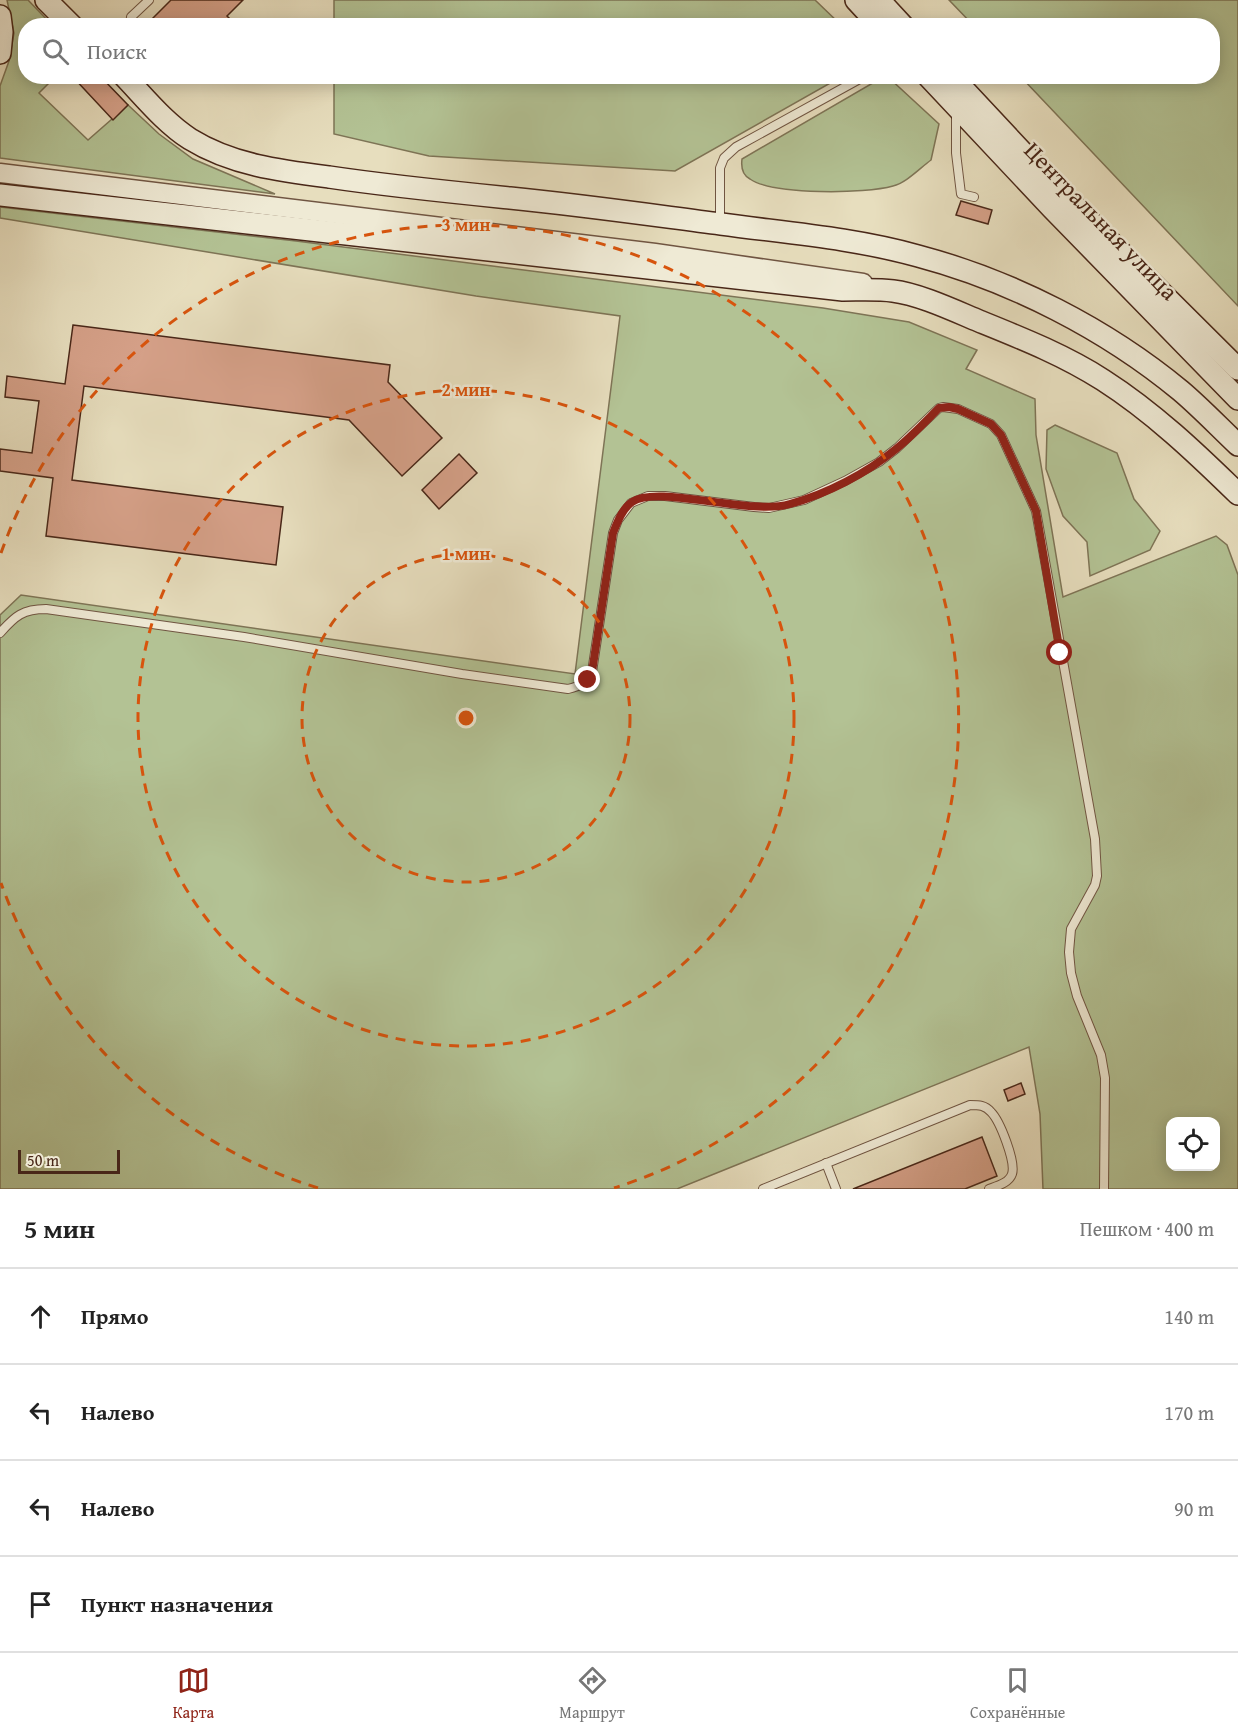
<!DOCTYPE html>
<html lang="ru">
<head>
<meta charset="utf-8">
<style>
  :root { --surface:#fff; --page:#f2f2f2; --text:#222; --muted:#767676; --line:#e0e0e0; --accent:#8f2418 }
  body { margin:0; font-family:"Gentium Book Plus",serif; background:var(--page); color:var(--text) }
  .controls { position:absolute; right:18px; bottom:18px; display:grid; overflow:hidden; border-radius:12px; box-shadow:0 3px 15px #0003 }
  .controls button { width:54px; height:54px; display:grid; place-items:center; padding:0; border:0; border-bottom:2px solid var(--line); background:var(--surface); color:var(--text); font:30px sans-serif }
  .scale { position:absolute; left:18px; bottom:15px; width:102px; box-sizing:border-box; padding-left:6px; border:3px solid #492718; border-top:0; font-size:16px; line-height:21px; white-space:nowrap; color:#492718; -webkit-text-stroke:4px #efead5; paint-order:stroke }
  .stop { position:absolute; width:18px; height:18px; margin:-14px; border:4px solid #8f2418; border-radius:50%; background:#fff }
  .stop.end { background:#8f2418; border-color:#fff; box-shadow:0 2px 6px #0008 }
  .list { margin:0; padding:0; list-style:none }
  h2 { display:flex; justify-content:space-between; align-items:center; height:78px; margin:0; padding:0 24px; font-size:26px }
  h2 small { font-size:20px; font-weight:400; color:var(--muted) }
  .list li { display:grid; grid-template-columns:39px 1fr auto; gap:18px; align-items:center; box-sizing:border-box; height:96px; padding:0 24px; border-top:2px solid var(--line) }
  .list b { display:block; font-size:22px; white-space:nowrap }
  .list em { font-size:20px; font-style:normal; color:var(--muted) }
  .icon { flex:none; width:33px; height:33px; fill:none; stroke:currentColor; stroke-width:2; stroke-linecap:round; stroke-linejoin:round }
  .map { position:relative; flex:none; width:1238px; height:1189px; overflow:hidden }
  .search { position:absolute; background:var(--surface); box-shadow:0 3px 15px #0003; left:18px; right:18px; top:18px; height:66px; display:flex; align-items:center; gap:15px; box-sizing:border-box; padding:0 21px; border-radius:24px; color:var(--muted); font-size:22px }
  .sheet { height:462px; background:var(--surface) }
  nav { display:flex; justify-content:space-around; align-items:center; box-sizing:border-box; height:84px; border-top:2px solid var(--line); background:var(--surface); font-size:16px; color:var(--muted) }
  nav a { display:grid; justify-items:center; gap:3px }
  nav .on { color:var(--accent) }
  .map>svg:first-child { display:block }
  .green { fill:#b3c294; stroke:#7e7456; stroke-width:1.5; fill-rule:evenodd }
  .building { fill:#d5a088; stroke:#492718; stroke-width:1.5 }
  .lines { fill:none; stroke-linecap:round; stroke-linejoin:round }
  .service-casing { stroke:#705542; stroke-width:10 }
  .tertiary-casing { stroke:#705542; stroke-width:21 }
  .secondary-casing { stroke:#492718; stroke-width:24 }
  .service { stroke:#efead5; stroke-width:8 }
  .tertiary { stroke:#efead5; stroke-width:18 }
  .secondary { stroke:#efead5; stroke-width:21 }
  .route { stroke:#8f2418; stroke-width:8 }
  .ring { fill:none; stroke:#d8540d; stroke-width:3; stroke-dasharray:10 8 }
  .labels { text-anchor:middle; stroke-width:5; stroke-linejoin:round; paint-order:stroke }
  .street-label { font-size:24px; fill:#492718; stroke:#efead5 }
  .centre { fill:#d8540d; stroke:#efead5; stroke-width:3 }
  .ring-label { font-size:18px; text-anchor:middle; font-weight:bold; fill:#d8540d; stroke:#efead5; stroke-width:5; stroke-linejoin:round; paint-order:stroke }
</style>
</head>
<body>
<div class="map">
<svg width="1238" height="1189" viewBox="0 0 1238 1189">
  <rect width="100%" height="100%" fill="#e7debe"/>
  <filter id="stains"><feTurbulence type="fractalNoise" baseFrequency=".00333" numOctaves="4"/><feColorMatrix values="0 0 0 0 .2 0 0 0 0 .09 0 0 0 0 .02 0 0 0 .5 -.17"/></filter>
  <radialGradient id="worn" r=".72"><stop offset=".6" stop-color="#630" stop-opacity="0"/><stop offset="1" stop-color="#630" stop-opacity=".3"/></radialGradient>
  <g class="green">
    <path d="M7 0H28L52 25 26 26V76L55 77 39 93 88 140 128 105 159 134 193 159 275 194 0 158V86L9 61 14 33Z"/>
    <path d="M334 0H815L841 25H334Z"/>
    <path d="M949 0H1238V306L1021 77 1212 76V26L973 25Z"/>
    <path d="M334 77V76L841 77 675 171 429 156 334 134Z"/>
    <path d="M883 77H888L939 124 931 160C920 168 906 183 893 186 865 194 773 195 750 179 742 175 741 167 742 159Z"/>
    <path d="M0 207 296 241 823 308 909 322 977 350 966 369 1035 399 1036 435 1063 597 1216 536 1227 545 1238 575V1189H1043L1040 1114 1029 1047 677 1189H0V615L21 595 575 674 620 316 476 296 0 218ZM1170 1122H1216V1166H1170Z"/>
    <path d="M1055 425 1117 453 1134 499 1160 531 1150 550 1090 576 1087 542 1063 516 1046 469 1047 430Z"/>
  </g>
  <g class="building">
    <path d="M171 0H243L227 16 237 26H145Z"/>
    <path d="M72 76H100L128 105 113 120Z"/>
    <path d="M961 201 992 210 988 224 956 215Z"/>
    <path d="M73 325 390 365 388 382 442 438 402 476 349 420 84 386 72 480 283 507 276 565 46 536 53 478 0 471V449L32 453 39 401 5 397 7 376 65 384Z"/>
    <path d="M459 454 477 473 439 509 422 490Z"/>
    <path d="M1021 1083 1025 1094 1008 1101 1004 1090Z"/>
    <path d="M982 1137 997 1176 965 1189H853Z"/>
  </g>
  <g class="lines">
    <defs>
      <g id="service">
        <path d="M130 26 131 17 149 0"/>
        <path d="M177 76 179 78"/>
        <path d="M956 111V153L961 194 974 197"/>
        <path d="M720 222V168L724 158 736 147 865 76"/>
        <path d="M0 633C15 616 23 609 46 609L244 637 462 674 568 689C580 686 587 683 592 672L613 533 618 520 631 503 648 496H665L754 507 769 508 804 500 845 481 879 462 897 448 939 408 943 407 958 409 991 424 1001 435 1036 511 1095 839 1097 876 1095 885 1071 929 1069 952 1071 973 1077 996 1101 1055 1105 1078 1104 1189"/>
        <path d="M826 1163 836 1189"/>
        <path d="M763 1189 970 1105C979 1105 985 1105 991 1112 1000 1121 1016 1162 1012 1174 1009 1183 997 1186 989 1189"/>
      </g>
      <path id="tertiary" d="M0 173 655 253 863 283"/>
      <g id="secondary">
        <path d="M46 0 72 26"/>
        <path d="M856 0 880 26"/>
        <path d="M879 0 903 26"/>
        <path d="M0 16 2 32 0 53"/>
        <path d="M124 76C145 98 165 123 190 139 232 165 281 171 329 177 389 186 450 192 510 198 581 205 651 215 721 224 787 233 854 238 918 256 1012 281 1106 329 1181 391 1201 408 1219 427 1238 445"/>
        <path d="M928 76 1052 208 1238 399"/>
        <path d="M951 76 1051 183 1238 369"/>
        <path d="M0 195 843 290C860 290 877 289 893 291 919 294 955 311 979 321 1021 338 1064 355 1103 380 1153 412 1196 453 1238 494"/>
      </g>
    </defs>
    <use href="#service" class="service-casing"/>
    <use href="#tertiary" class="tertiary-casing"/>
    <use href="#secondary" class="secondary-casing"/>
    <use href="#service" class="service"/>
    <use href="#tertiary" class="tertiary"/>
    <use href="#secondary" class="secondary"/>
  </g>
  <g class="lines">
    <path class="route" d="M588 680 592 672 613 533C617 523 622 509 632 502 658 484 749 516 790 504 827 494 867 473 896 449 911 437 925 422 939 408L949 407 958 409 991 424 1001 435 1036 511 1060 653"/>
  </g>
  <g class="ring">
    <circle cx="466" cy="718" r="164"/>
    <circle cx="466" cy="718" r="328"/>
    <path d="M318 1188A493 493 0 0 1 1 883M1 553A493 493 0 1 1 614 1188"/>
  </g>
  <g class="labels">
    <g class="street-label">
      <text transform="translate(1101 221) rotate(46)" y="8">Центральная улица</text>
    </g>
  </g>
  <circle cx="466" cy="718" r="9" class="centre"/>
  <g class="ring-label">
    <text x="466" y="231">3 мин</text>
    <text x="466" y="396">2 мин</text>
    <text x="466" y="560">1 мин</text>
  </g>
  <rect width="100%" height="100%" filter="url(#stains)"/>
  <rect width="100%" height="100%" fill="url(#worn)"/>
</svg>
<div class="controls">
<button><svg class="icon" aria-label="locate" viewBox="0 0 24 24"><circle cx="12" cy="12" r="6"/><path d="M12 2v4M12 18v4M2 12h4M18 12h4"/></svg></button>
</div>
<div class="scale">50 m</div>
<div class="stop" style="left:1060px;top:653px"></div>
<div class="stop end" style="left:588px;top:680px"></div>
<div class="search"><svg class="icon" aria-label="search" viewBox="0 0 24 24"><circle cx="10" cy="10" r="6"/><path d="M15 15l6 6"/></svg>Поиск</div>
</div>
<section class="sheet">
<h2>5 мин<small>Пешком · 400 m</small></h2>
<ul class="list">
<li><svg class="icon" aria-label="ahead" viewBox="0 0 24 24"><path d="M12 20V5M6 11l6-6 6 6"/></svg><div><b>Прямо</b></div><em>140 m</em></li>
<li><svg class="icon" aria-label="left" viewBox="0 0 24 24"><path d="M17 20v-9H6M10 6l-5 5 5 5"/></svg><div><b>Налево</b></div><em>170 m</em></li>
<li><svg class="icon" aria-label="left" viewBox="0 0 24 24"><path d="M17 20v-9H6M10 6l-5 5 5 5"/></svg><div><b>Налево</b></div><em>90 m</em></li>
<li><svg class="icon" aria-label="arrive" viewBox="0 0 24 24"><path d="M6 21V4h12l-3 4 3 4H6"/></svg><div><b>Пункт назначения</b></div></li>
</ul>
</section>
<nav>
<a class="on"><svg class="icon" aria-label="map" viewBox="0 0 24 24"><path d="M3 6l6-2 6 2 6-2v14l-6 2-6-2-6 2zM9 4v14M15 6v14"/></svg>Карта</a>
<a><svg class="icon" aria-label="directions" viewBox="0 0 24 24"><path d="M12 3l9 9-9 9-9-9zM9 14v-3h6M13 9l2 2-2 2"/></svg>Маршрут</a>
<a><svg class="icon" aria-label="saved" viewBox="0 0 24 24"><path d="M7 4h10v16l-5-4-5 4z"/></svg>Сохранённые</a>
</nav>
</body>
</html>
